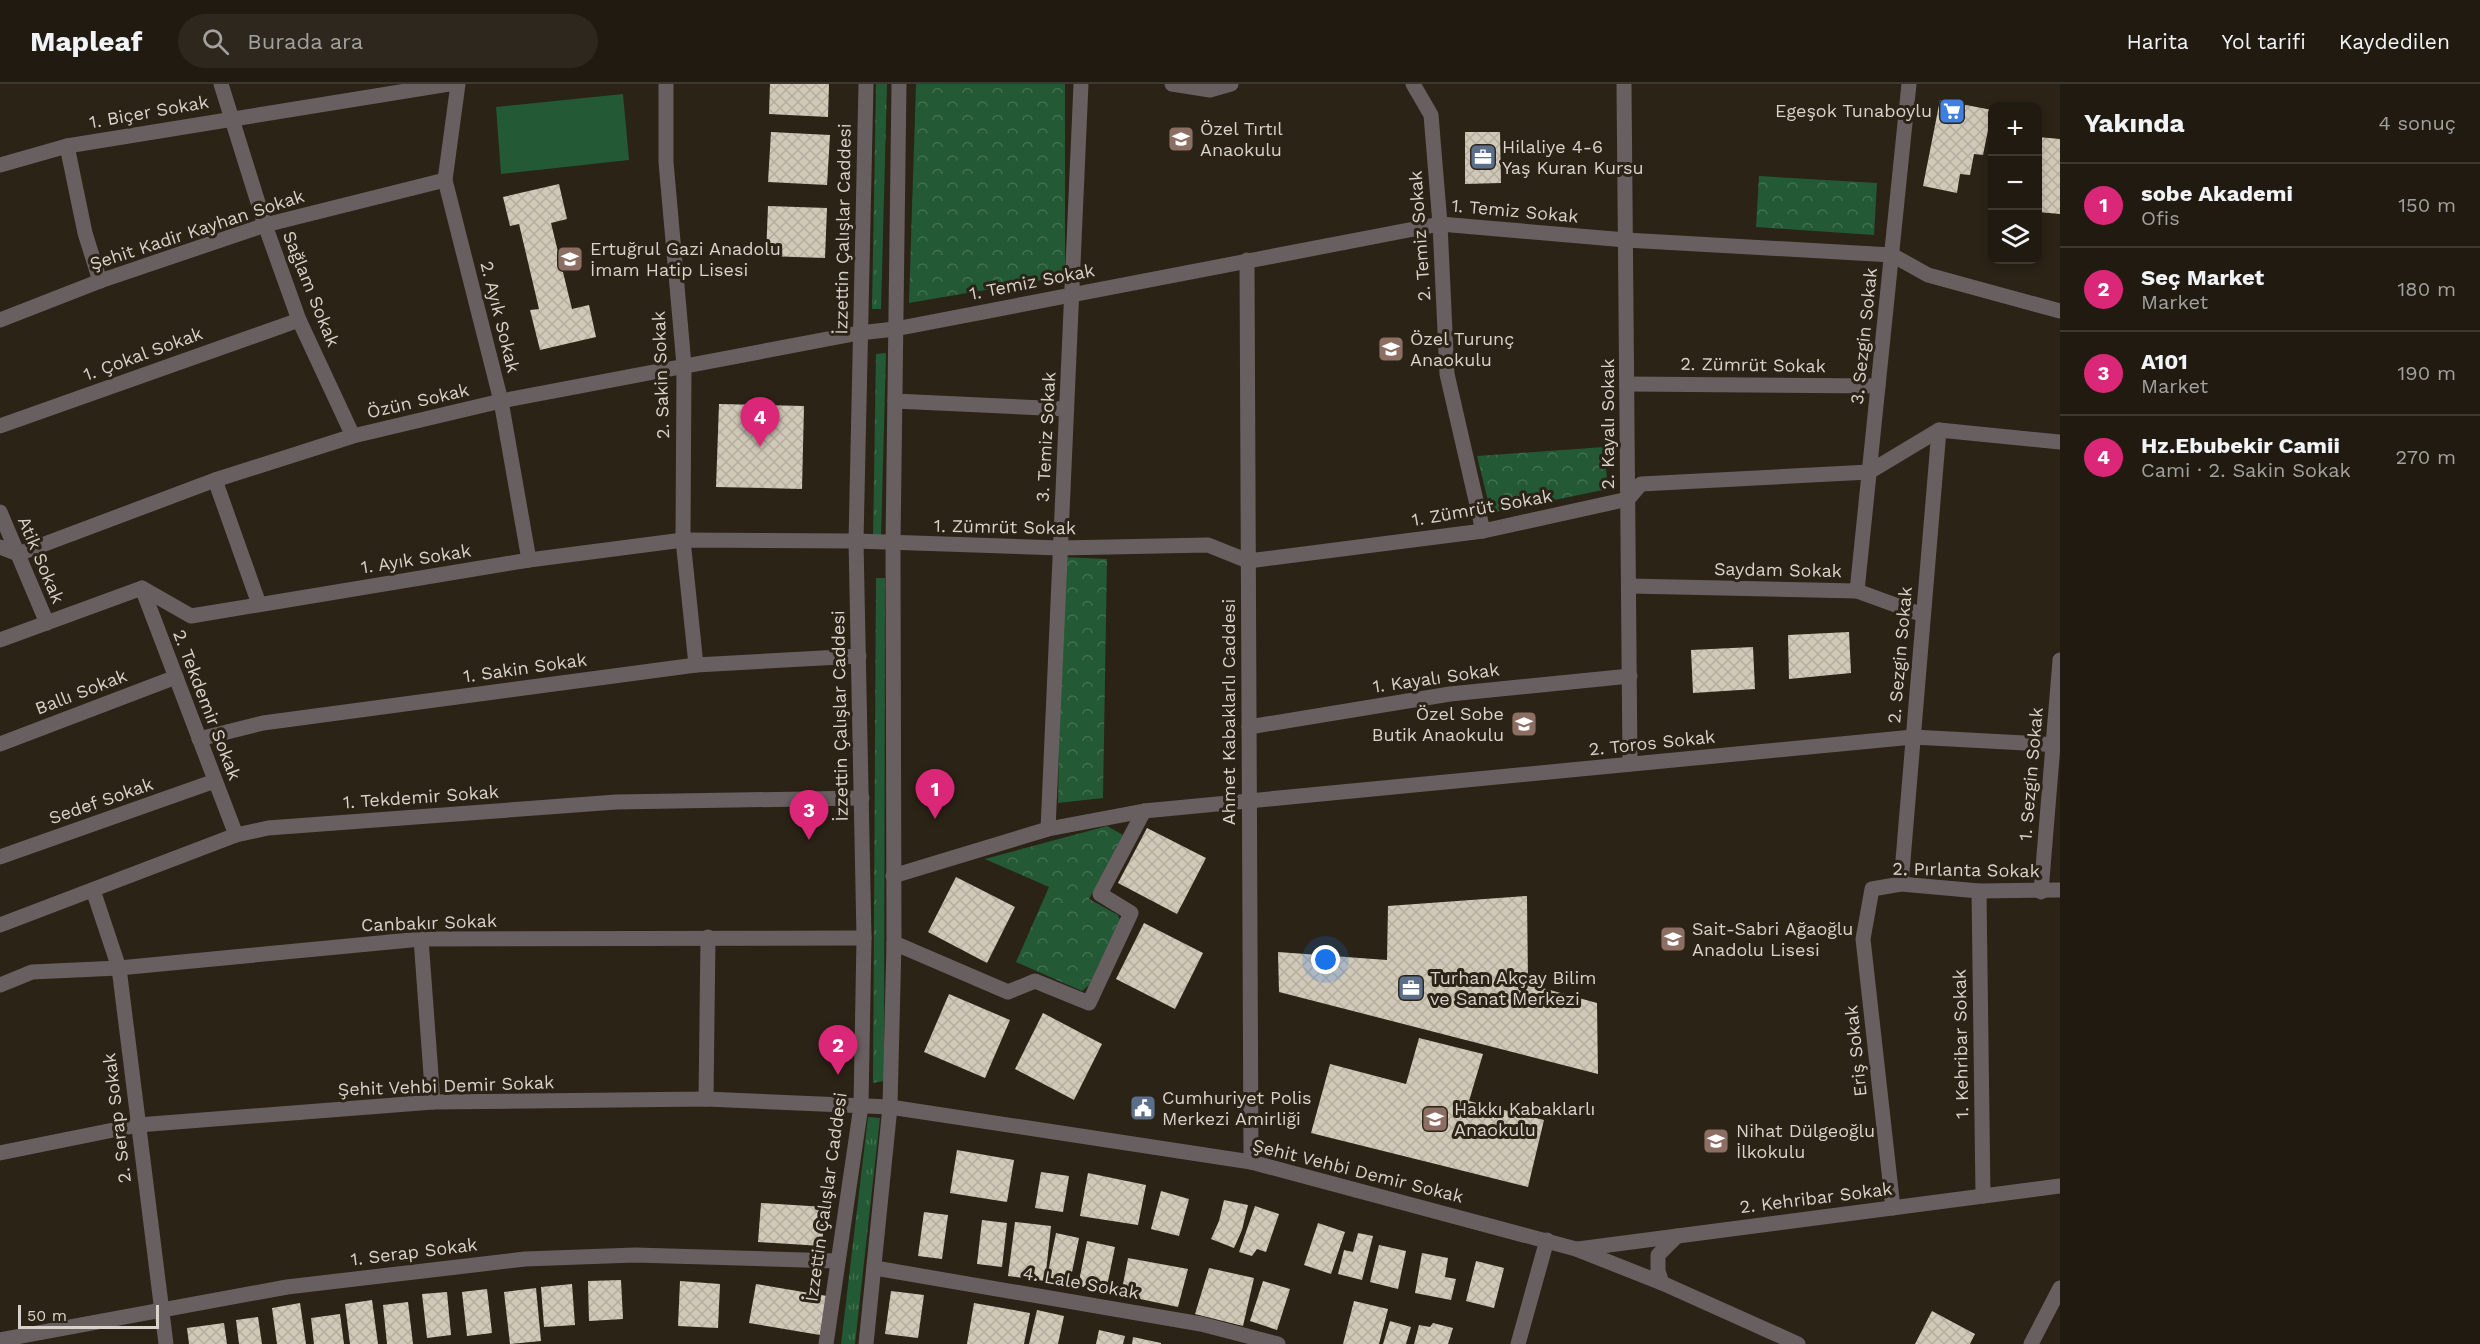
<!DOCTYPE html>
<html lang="tr">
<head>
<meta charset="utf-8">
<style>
  :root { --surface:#201a10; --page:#2d271e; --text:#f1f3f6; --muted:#a2a19f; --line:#3d3830; --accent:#db2777 }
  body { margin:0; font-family:"Work Sans",sans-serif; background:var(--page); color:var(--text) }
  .controls { position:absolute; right:18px; top:18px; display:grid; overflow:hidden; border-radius:12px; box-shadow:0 3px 9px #0003 }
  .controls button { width:54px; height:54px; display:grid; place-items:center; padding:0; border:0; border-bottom:2px solid var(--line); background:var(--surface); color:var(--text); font:30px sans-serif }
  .scale { position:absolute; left:18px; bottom:15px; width:141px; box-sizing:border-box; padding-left:6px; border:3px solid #d7d2ca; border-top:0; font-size:16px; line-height:21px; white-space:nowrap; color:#d7d2ca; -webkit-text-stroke:4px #2a2316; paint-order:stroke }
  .you { position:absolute; left:1326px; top:876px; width:21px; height:21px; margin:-15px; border:4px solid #fff; border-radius:50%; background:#1a73e8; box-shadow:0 0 0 9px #1a73e833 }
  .badge { display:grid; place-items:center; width:39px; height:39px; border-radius:50%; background:var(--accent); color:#fff; font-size:20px; font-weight:700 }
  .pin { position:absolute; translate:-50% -50px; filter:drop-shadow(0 2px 3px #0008) }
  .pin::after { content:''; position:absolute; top:32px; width:21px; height:18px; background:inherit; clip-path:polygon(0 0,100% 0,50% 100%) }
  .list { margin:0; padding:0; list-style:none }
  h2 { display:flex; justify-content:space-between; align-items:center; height:78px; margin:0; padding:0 24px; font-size:26px }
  h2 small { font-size:20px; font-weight:400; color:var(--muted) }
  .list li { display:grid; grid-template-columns:39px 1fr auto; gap:18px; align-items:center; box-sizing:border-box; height:84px; padding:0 24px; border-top:2px solid var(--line) }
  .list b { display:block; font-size:22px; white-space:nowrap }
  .list p { margin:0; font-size:20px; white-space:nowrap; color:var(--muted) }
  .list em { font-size:20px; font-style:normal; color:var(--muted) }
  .icon { flex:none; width:33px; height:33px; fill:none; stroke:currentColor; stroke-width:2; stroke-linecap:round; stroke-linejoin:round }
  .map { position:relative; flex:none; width:2060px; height:1260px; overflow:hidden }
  header { display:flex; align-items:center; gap:36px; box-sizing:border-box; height:84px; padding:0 30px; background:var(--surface); border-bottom:2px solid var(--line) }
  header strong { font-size:28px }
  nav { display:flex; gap:33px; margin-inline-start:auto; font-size:21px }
  .search { width:420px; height:54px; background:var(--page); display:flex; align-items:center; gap:15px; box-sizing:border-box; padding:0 21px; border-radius:33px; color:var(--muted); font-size:22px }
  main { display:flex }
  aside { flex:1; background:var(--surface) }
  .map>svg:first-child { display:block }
  .grass { fill:url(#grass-tufts) }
  .forest { fill:url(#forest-crowns) }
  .garden { fill:#235935 }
  .building { fill:url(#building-cross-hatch) }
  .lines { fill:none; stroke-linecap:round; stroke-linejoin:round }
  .minor { stroke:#685f60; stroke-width:15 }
  .labels { text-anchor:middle; stroke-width:6; stroke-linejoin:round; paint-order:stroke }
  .poi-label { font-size:18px; fill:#d7d2ca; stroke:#2a2316; text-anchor:start }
  .street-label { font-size:18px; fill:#d7d2ca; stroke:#2a2316 }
</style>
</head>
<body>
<header>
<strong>Mapleaf</strong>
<div class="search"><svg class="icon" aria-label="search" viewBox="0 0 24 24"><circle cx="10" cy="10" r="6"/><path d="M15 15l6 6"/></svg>Burada ara</div>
<nav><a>Harita</a><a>Yol tarifi</a><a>Kaydedilen</a></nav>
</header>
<main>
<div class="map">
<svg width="2060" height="1260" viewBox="0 0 2060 1260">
  <defs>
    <pattern id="grass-tufts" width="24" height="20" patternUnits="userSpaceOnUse" patternTransform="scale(1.5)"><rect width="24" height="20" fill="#235935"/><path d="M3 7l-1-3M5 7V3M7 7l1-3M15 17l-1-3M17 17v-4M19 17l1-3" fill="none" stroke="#427051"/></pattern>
    <pattern id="forest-crowns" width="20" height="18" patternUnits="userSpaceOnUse" patternTransform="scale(1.5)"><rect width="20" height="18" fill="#235935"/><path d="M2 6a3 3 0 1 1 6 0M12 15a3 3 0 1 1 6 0" fill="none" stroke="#427051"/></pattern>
    <pattern id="building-cross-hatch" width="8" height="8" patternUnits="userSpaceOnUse" patternTransform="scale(1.5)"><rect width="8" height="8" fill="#d1c9b8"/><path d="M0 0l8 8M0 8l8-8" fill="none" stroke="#b4ad9f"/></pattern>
  </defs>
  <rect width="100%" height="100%" fill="#2a2316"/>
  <g class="grass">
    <path d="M876 0H887L881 225H872Z"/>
    <path d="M886 269 881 453 873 454 876 270Z"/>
    <path d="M876 494H885L884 997 873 999Z"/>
    <path d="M868 1033 880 1034 855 1260H841Z"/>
  </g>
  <g class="forest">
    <path d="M916 0H1065V192L909 219Z"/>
    <path d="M1759 92 1877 99 1874 151 1756 143Z"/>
    <path d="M1604 363 1608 405 1491 429 1477 372Z"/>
    <path d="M1062 473 1107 475 1103 714 1058 719Z"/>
    <path d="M1107 742 1123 751 1089 815 1118 831 1120 836 1089 901 1082 907 1016 878 1049 803 985 775Z"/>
  </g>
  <path class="garden" d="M623 10 629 76 501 90 496 23Z"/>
  <g class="building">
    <path d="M770 0H829L828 33 769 30Z"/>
    <path d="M1940 16 1992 26 1983 71 1974 70 1970 91 1960 90 1957 109 1923 102Z"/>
    <path d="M771 48 830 51 827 101 768 98Z"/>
    <path d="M1465 48H1500L1501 99 1465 100Z"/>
    <path d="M2038 53 2060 55V130L2038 128Z"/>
    <path d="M559 100 567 135 551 139 572 225 589 221 596 253 540 266 530 226 539 225 519 140 510 142 503 113Z"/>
    <path d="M768 122 827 124 825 174 766 172Z"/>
    <path d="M719 320 804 322 802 405 716 403Z"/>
    <path d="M1849 548 1851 589 1789 595 1788 551Z"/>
    <path d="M1753 563 1755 605 1693 609 1691 566Z"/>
    <path d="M1147 744 1206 774 1177 830 1118 799Z"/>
    <path d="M956 793 1015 823 987 879 928 848Z"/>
    <path d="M1527 812 1528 900 1597 919 1598 990 1279 908 1278 868 1387 876 1388 822Z"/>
    <path d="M1144 839 1203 869 1175 925 1116 895Z"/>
    <path d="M949 910 1010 936 985 994 924 968Z"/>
    <path d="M1043 929 1102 960 1074 1016 1015 985Z"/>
    <path d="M1419 954 1483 970 1469 1017 1544 1036 1528 1103 1311 1049 1330 980 1406 1000Z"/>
    <path d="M957 1066 1014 1076 1007 1118 950 1109Z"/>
    <path d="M1041 1088 1069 1092 1063 1128 1035 1124Z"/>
    <path d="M1088 1089 1146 1101 1138 1141 1080 1132Z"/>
    <path d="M1161 1107 1189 1115 1179 1152 1151 1145Z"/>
    <path d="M1224 1116 1248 1121 1242 1146 1234 1164 1211 1155 1219 1137Z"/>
    <path d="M761 1119 825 1123 822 1162 758 1158Z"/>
    <path d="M1255 1122 1279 1130 1266 1168 1257 1165 1252 1172 1239 1168Z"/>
    <path d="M924 1128 948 1131 942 1175 918 1172Z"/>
    <path d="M982 1136 1007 1139 1002 1183 977 1180Z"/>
    <path d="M1015 1138 1051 1142 1045 1197 1008 1192Z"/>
    <path d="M1318 1139 1345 1148 1331 1190 1304 1181Z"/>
    <path d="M1056 1149 1079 1154 1070 1198 1047 1193Z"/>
    <path d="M1358 1149 1373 1152 1362 1196 1338 1190 1344 1166 1353 1168Z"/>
    <path d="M1087 1157 1115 1163 1106 1207 1078 1202Z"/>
    <path d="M1379 1161 1406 1167 1398 1205 1370 1198Z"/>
    <path d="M1422 1169 1448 1174 1445 1193 1456 1195 1451 1216 1415 1209Z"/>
    <path d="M1128 1174 1188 1185 1178 1223 1121 1211Z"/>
    <path d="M1476 1177 1504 1184 1494 1224 1466 1217Z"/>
    <path d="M1209 1184 1254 1194 1243 1242 1195 1230Z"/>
    <path d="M621 1196 623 1235 589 1237 588 1197Z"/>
    <path d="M680 1197 720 1200 718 1244 678 1242Z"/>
    <path d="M1263 1197 1290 1205 1277 1246 1250 1237Z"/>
    <path d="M572 1200 575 1241 544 1243 541 1203Z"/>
    <path d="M756 1200 827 1212 820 1251 749 1239Z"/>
    <path d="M536 1204 541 1257 510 1260 504 1208Z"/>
    <path d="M487 1205 492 1249 467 1252 462 1208Z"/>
    <path d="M891 1207 924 1211 918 1254 885 1250Z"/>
    <path d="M447 1208 451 1251 427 1254 422 1210Z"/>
    <path d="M372 1216 378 1260H350L345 1220Z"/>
    <path d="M1354 1217 1388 1225 1379 1260H1343Z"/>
    <path d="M408 1218 413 1260H387L383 1221Z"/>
    <path d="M300 1219 306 1260H277L272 1224Z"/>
    <path d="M974 1219 1030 1229 1024 1260H967Z"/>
    <path d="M1037 1226 1064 1232 1058 1260H1029Z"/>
    <path d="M1932 1227 1975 1250 1970 1260H1915Z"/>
    <path d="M340 1230 344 1260H314L311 1234Z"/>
    <path d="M258 1233 262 1260H239L236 1236Z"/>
    <path d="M1390 1237 1411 1243 1406 1260H1383Z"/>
    <path d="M224 1239 227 1260H189L187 1244Z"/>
    <path d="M1433 1239 1453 1244 1448 1260H1414L1419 1241 1430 1243Z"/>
    <path d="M1099 1246 1125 1252 1123 1260H1096Z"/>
    <path d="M1133 1253 1161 1259V1260H1132Z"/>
  </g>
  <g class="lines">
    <g class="minor">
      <path d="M221 0 265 141 299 236 353 352"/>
      <path d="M458 0 445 96 501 317 529 476"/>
      <path d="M666 0V78L684 281 683 456 696 581"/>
      <path d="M1172 0 1210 6 1231 0"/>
      <path d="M1413 0 1431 31 1440 140 1447 290 1483 447"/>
      <path d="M1624 0 1630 680"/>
      <path d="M67 62 85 149 100 197"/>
      <path d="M0 81 67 62 449 0"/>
      <path d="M1247 176 1251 1078"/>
      <path d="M0 236 100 197 265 141 445 96"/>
      <path d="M1627 300 1878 302"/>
      <path d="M895 317 1066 325"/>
      <path d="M0 342 299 236"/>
      <path d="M215 396 259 520"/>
      <path d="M0 428 47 539"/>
      <path d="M0 463 18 470 215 396 353 352 501 317 859 249 895 245 1440 140 1626 156 1892 171 1928 191 2060 227"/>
      <path d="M1629 502 1857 507 1923 531"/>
      <path d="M142 504 236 751"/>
      <path d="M1857 507 1909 0"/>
      <path d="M0 556 142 504 191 532 529 476 683 456 856 457 1060 464 1208 461 1248 477 1483 447 1628 415 1641 400 1869 388 1939 346 2060 358"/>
      <path d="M1249 643 1450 610 1630 592"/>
      <path d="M199 655 263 639 696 581 859 572"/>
      <path d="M0 660 176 593"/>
      <path d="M1048 745 1081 0"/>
      <path d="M0 773 215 697"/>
      <path d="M893 792 1048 745 1144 727 1913 653 2060 661"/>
      <path d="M1901 800 1939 346"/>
      <path d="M93 806 119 884 166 1260"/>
      <path d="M1979 807 1983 1112"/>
      <path d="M2041 808 2060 576"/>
      <path d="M0 841 236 751 268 744 616 718 862 714"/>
      <path d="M421 855 433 1018"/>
      <path d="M894 859 1008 908 1035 897 1089 919 1131 829 1100 810 1144 727"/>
      <path d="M0 901 32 888 119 884 421 855 864 854"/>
      <path d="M706 1015 708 853"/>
      <path d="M0 1069 138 1041 433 1018 706 1015 890 1023 1251 1078 1576 1165 1662 1199 1798 1260"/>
      <path d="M1893 1124 1863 855 1872 805 1901 800 1979 807 2060 806"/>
      <path d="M1578 1165 2060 1102"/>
      <path d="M875 1184 1201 1240 1278 1260"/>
      <path d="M1662 1199 1658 1187V1171L1677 1152"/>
      <path d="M0 1256 287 1203 525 1175 635 1171 838 1177"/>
      <path d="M826 1260 861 1022 864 854 856 457 866 0"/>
      <path d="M866 1260 890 1023 894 859 893 460 899 0"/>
      <path d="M1518 1260 1547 1156"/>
      <path d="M2031 1260 2060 1204"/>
    </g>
  </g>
  <defs>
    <symbol id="supermarket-square" viewBox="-11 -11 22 22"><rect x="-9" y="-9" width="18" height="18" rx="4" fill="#3f7fe0" stroke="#2a2316"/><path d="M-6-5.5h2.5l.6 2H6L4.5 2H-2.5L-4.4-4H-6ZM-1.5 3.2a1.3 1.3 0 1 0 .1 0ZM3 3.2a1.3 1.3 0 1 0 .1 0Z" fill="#fff"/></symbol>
    <symbol id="school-square" viewBox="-11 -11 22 22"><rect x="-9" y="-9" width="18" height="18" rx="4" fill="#8d6e63" stroke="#2a2316"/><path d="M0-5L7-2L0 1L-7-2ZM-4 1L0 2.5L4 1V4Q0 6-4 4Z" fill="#fff"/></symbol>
    <symbol id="office-square" viewBox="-11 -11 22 22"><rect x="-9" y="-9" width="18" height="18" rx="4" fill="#5c6f8a" stroke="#2a2316"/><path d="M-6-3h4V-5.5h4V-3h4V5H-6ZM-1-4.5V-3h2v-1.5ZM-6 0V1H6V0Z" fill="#fff"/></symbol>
    <symbol id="civic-square" viewBox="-11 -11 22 22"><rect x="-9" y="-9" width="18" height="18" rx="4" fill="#5c6f8a" stroke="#2a2316"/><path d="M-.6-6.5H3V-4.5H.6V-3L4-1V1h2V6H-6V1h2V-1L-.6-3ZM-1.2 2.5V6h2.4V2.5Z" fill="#fff"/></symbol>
  </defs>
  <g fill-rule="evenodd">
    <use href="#supermarket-square" x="1937" y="12" width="30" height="30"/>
    <use href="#school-square" x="1166" y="40" width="30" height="30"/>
    <use href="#office-square" x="1468" y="58" width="30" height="30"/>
    <use href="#school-square" x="555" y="160" width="30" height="30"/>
    <use href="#school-square" x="1376" y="250" width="30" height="30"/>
    <use href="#school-square" x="1509" y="625" width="30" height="30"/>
    <use href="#school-square" x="1658" y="840" width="30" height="30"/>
    <use href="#office-square" x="1396" y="889" width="30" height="30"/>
    <use href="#civic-square" x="1128" y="1009" width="30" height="30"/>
    <use href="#school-square" x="1420" y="1020" width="30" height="30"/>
    <use href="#school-square" x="1701" y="1042" width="30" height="30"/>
  </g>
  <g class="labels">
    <g class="poi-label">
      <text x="1932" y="33" text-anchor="end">Egeşok Tunaboylu</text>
      <text x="1200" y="51">Özel Tırtıl<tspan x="1200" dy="21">Anaokulu</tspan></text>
      <text x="1502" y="69">Hilaliye 4-6<tspan x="1502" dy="21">Yaş Kuran Kursu</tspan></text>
      <text x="590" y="171">Ertuğrul Gazi Anadolu<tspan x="590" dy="21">İmam Hatip Lisesi</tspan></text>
      <text x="1410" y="261">Özel Turunç<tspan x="1410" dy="21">Anaokulu</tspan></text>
      <text x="1504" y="636" text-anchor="end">Özel Sobe<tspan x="1504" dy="21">Butik Anaokulu</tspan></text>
      <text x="1692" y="851">Sait-Sabri Ağaoğlu<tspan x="1692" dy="21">Anadolu Lisesi</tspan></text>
      <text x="1430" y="900">Turhan Akçay Bilim<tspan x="1430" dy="21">ve Sanat Merkezi</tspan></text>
      <text x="1162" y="1020">Cumhuriyet Polis<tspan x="1162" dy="21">Merkezi Amirliği</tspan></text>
      <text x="1454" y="1031">Hakkı Kabaklarlı<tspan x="1454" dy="21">Anaokulu</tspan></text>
      <text x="1736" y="1053">Nihat Dülgeoğlu<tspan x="1736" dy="21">İlkokulu</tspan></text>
    </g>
    <g class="street-label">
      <text transform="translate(149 28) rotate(-10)" y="6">1. Biçer Sokak</text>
      <text transform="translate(1515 127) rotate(5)" y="6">1. Temiz Sokak</text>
      <text transform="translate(843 145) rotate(-89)" y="6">İzzettin Çalışlar Caddesi</text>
      <text transform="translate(197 146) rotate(-18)" y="6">Şehit Kadir Kayhan Sokak</text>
      <text transform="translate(1420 152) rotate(-94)" y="6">2. Temiz Sokak</text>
      <text transform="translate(1032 198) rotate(-11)" y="6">1. Temiz Sokak</text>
      <text transform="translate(311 205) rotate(68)" y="6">Sağlam Sokak</text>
      <text transform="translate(500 233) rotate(76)" y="6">2. Ayık Sokak</text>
      <text transform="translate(1864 252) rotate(-84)" y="6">3. Sezgin Sokak</text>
      <text transform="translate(143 270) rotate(-20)" y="6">1. Çokal Sokak</text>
      <text transform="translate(1753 281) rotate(1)" y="6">2. Zümrüt Sokak</text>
      <text transform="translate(661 291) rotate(-92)" y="6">2. Sakin Sokak</text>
      <text transform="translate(418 317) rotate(-13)" y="6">Özün Sokak</text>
      <text transform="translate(1608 340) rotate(-90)" y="6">2. Kayalı Sokak</text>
      <text transform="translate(1046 353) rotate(-87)" y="6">3. Temiz Sokak</text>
      <text transform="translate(1482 424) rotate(-10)" y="6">1. Zümrüt Sokak</text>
      <text transform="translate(1005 443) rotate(1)" y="6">1. Zümrüt Sokak</text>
      <text transform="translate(416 475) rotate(-9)" y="6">1. Ayık Sokak</text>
      <text transform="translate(41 476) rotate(67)" y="6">Atik Sokak</text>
      <text transform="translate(1778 486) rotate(1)" y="6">Saydam Sokak</text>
      <text transform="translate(1900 571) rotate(-85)" y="6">2. Sezgin Sokak</text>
      <text transform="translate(525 584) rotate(-8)" y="6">1. Sakin Sokak</text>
      <text transform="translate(1436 594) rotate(-8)" y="6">1. Kayalı Sokak</text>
      <text transform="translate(81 608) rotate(-21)" y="6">Ballı Sokak</text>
      <text transform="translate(207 621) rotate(69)" y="6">2. Tekdemir Sokak</text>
      <text transform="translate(1229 628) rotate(-90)" y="6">Ahmet Kabaklarlı Caddesi</text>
      <text transform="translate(840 632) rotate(-91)" y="6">İzzettin Çalışlar Caddesi</text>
      <text transform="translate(1652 659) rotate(-6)" y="6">2. Toros Sokak</text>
      <text transform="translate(2031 690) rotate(-85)" y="6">1. Sezgin Sokak</text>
      <text transform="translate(421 713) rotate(-4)" y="6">1. Tekdemir Sokak</text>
      <text transform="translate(101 717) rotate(-19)" y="6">Sedef Sokak</text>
      <text transform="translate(1966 786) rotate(1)" y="6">2. Pırlanta Sokak</text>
      <text transform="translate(429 839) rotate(-2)" y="6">Canbakır Sokak</text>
      <text transform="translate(1961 960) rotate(-91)" y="6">1. Kehribar Sokak</text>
      <text transform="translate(1856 967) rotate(-96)" y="6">Eriş Sokak</text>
      <text transform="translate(446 1002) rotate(-2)" y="6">Şehit Vehbi Demir Sokak</text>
      <text transform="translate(117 1034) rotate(-97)" y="6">2. Serap Sokak</text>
      <text transform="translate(1358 1087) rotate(14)" y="6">Şehit Vehbi Demir Sokak</text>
      <text transform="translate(826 1113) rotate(-82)" y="6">İzzettin Çalışlar Caddesi</text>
      <text transform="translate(1816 1114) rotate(-7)" y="6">2. Kehribar Sokak</text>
      <text transform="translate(414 1168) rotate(-7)" y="6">1. Serap Sokak</text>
      <text transform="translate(1081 1199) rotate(10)" y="6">4. Lale Sokak</text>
    </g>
  </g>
</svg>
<div class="controls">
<button>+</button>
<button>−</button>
<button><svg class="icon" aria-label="layers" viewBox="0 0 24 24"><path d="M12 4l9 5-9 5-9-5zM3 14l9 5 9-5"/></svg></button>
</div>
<div class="scale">50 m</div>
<div class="you"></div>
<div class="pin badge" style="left:935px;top:735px">1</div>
<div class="pin badge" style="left:838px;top:991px">2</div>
<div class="pin badge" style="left:809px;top:756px">3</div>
<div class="pin badge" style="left:760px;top:363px">4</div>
</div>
<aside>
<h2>Yakında<small>4 sonuç</small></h2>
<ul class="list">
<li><span class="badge">1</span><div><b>sobe Akademi</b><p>Ofis</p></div><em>150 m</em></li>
<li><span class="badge">2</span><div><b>Seç Market</b><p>Market</p></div><em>180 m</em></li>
<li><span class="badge">3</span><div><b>A101</b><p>Market</p></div><em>190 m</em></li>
<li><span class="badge">4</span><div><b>Hz.Ebubekir Camii</b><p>Cami · 2. Sakin Sokak</p></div><em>270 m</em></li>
</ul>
</aside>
</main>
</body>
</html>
